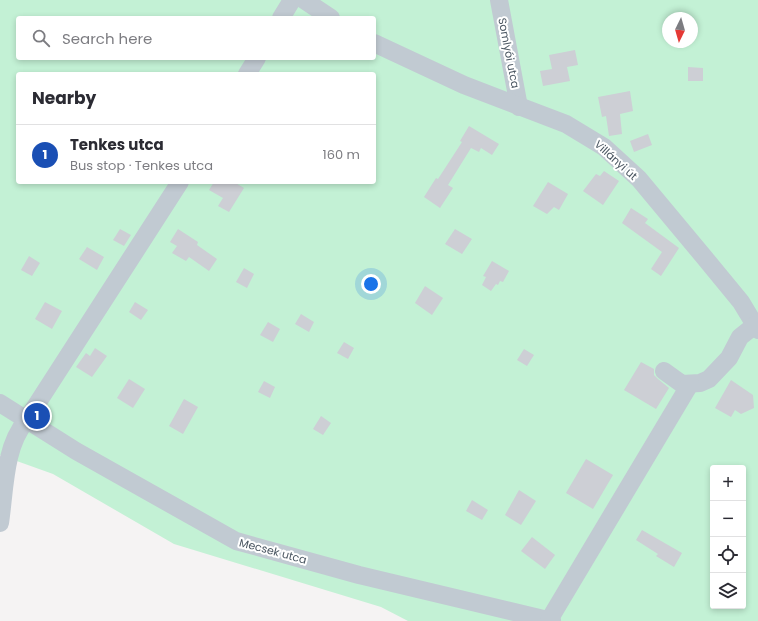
<!DOCTYPE html>
<html lang="en">
<head>
<meta charset="utf-8">
<style>
  :root { --surface:#fff; --page:#f7f7f7; --text:#2b2b33; --muted:#7c7c81; --line:#e1e1e2; --accent:#d93025 }
  body { margin:0; font-family:Poppins,sans-serif; background:var(--page); color:var(--text) }
  .controls { position:absolute; right:12px; bottom:12px; display:grid; overflow:hidden; border-radius:4px; box-shadow:0 2px 6px #0003 }
  .controls button { width:36px; height:36px; display:grid; place-items:center; padding:0; border:0; border-bottom:1px solid var(--line); background:var(--surface); color:var(--text); font:20px sans-serif }
  .compass { position:absolute; left:662px; top:12px; width:36px; height:36px; border-radius:50%; background:var(--surface); box-shadow:0 2px 6px #0003; rotate:185deg }
  .you { position:absolute; left:371px; top:284px; width:14px; height:14px; margin:-10px; border:3px solid #fff; border-radius:50%; background:#1a73e8; box-shadow:0 0 0 6px #1a73e833 }
  .badge { display:grid; place-items:center; width:26px; height:26px; border-radius:50%; background:var(--accent); color:#fff; font-size:13px; font-weight:700 }
  .pin { position:absolute; translate:-50% -50%; border:2px solid #fff; box-shadow:0 1px 4px #0006 }
  .list { margin:0; padding:0; list-style:none }
  h2 { display:flex; justify-content:space-between; align-items:center; height:52px; margin:0; padding:0 16px; font-size:17px }
  h2 small { font-size:13px; font-weight:400; color:var(--muted) }
  .list li { display:grid; grid-template-columns:26px 1fr auto; gap:12px; align-items:center; box-sizing:border-box; height:60px; padding:0 16px; border-top:1px solid var(--line) }
  .list b { display:block; font-size:15px; white-space:nowrap }
  .list p { margin:0; font-size:13px; white-space:nowrap; color:var(--muted) }
  .list em { font-size:13px; font-style:normal; color:var(--muted) }
  .icon { flex:none; width:22px; height:22px; fill:none; stroke:currentColor; stroke-width:2; stroke-linecap:round; stroke-linejoin:round }
  .map { position:relative; flex:none; width:758px; height:621px; overflow:hidden }
  .search { position:absolute; background:var(--surface); box-shadow:0 2px 6px #0003; left:16px; top:16px; width:360px; height:44px; display:flex; align-items:center; gap:10px; box-sizing:border-box; padding:0 14px; border-radius:4px; color:var(--muted); font-size:15px }
  .panel { position:absolute; background:var(--surface); box-shadow:0 2px 6px #0003; left:16px; top:72px; width:360px; height:112px; border-radius:4px }
  .map>svg:first-child { display:block }
  .green { fill:#c3f1d5; fill-rule:evenodd }
  .building { fill:#cdcfd5 }
  .lines { fill:none; stroke-linecap:round; stroke-linejoin:round }
  .minor { stroke:#c1cad2; stroke-width:18 }
  .labels { text-anchor:middle; stroke-width:4; stroke-linejoin:round; paint-order:stroke }
  .street-label { font-size:11px; fill:#4a5661; stroke:#fff }
</style>
</head>
<body>
<div class="map">
<svg width="758" height="621" viewBox="0 0 758 621">
  <rect width="100%" height="100%" fill="#f5f3f3"/>
  <path class="green" d="M0 0H758V621H408L381 607 174 544 53 474 0 455ZM18 18H374V58H18ZM668 18H692V42H668ZM18 74H374V182H18ZM713 468H743V606H713Z"/>
  <g class="building">
    <path d="M575 50 578 65 567 67 570 81 543 86 540 71 552 69 549 55Z"/>
    <path d="M688 67 703 68V81H688Z"/>
    <path d="M630 91 633 111 620 114 622 134 609 136 606 116 602 117 598 97Z"/>
    <path d="M469 126 499 144 492 155 481 148 479 152 471 148 448 185 453 188 440 208 424 197 436 178 438 179 462 142 460 141Z"/>
    <path d="M648 134 652 145 634 152 630 141Z"/>
    <path d="M604 171 619 181 603 205 583 191 596 174 600 176Z"/>
    <path d="M214 182H234L244 188 229 212 218 206 223 198 209 190Z"/>
    <path d="M548 182 568 194 559 210 554 207 547 214 533 206Z"/>
    <path d="M631 208 648 219 645 223 679 248 661 276 651 269 662 252 622 223Z"/>
    <path d="M120 229 131 235 124 246 113 240Z"/>
    <path d="M178 229 198 242 197 245 217 259 209 271 189 257 186 261 172 253 177 246 170 242Z"/>
    <path d="M455 229 472 239 462 254 445 244Z"/>
    <path d="M87 247 104 257 97 270 79 259Z"/>
    <path d="M29 256 40 263 32 276 21 270Z"/>
    <path d="M492 261 509 271 503 282 500 281 498 285 496 284 491 291 482 285 486 277 483 276Z"/>
    <path d="M244 268 254 274 247 288 236 282Z"/>
    <path d="M425 286 443 298 432 315 415 303Z"/>
    <path d="M45 302 62 311 52 329 35 319Z"/>
    <path d="M135 302 148 310 141 320 129 312Z"/>
    <path d="M301 314 314 322 309 332 295 324Z"/>
    <path d="M268 322 280 329 273 342 260 335Z"/>
    <path d="M344 342 354 348 348 359 337 353Z"/>
    <path d="M95 348 107 356 92 377 76 367 86 353 90 356Z"/>
    <path d="M524 349 534 355 527 366 517 360Z"/>
    <path d="M641 362 654 369V375L658 379 669 388 656 409 624 390Z"/>
    <path d="M129 379 145 389 133 408 117 398Z"/>
    <path d="M731 380 753 395 754 408 741 414 735 410 731 417 715 408Z"/>
    <path d="M264 381 275 387 270 398 258 392Z"/>
    <path d="M184 399 198 407 183 434 169 426Z"/>
    <path d="M321 416 331 423 323 435 313 429Z"/>
    <path d="M586 459 613 475 593 509 566 493Z"/>
    <path d="M519 490 536 501 521 525 505 515Z"/>
    <path d="M472 500 488 510 482 520 466 511Z"/>
    <path d="M642 530 682 553 674 567 656 556 658 554 636 540Z"/>
    <path d="M532 537 555 555 545 569 521 551Z"/>
  </g>
  <g class="lines">
    <g class="minor">
      <path d="M304 0 331 18"/>
      <path d="M499 0 519 107"/>
      <path d="M281 18 292 0"/>
      <path d="M374 43 464 85 566 124 604 147 639 179 704 257 741 302 758 330"/>
      <path d="M247 74 257 58"/>
      <path d="M664 371 682 384 700 383 709 379 729 358 740 337 755 325"/>
      <path d="M0 403 76 451 236 541 359 575 552 621"/>
      <path d="M0 523C5 490 4 447 26 421L180 182"/>
      <path d="M549 620 690 384"/>
    </g>
  </g>
  <g class="labels">
    <g class="street-label">
      <text transform="translate(509 53) rotate(79)" y="4">Somlyói utca</text>
      <text transform="translate(616 160) rotate(42)" y="4">Villányi út</text>
      <text transform="translate(273 551) rotate(15)" y="4">Mecsek utca</text>
    </g>
  </g>
</svg>
<div class="controls">
<button>+</button>
<button>−</button>
<button><svg class="icon" aria-label="locate" viewBox="0 0 24 24"><circle cx="12" cy="12" r="6"/><path d="M12 2v4M12 18v4M2 12h4M18 12h4"/></svg></button>
<button><svg class="icon" aria-label="layers" viewBox="0 0 24 24"><path d="M12 4l9 5-9 5-9-5zM3 14l9 5 9-5"/></svg></button>
</div>
<svg class="compass" viewBox="-18 -18 36 36"><path d="M0-13l5 13h-10z" fill="#e53935"/><path d="M0 13l5-13h-10z" fill="#7c7c81"/></svg>
<div class="you"></div>
<div class="pin badge" style="left:37px;top:416px;background:#1a4fb4">1</div>
<div class="search"><svg class="icon" aria-label="search" viewBox="0 0 24 24"><circle cx="10" cy="10" r="6"/><path d="M15 15l6 6"/></svg>Search here</div>
<section class="panel">
<h2>Nearby<small></small></h2>
<ul class="list">
<li><span class="badge" style="background:#1a4fb4">1</span><div><b>Tenkes utca</b><p>Bus stop · Tenkes utca</p></div><em>160 m</em></li>
</ul>
</section>
</div>
</body>
</html>
